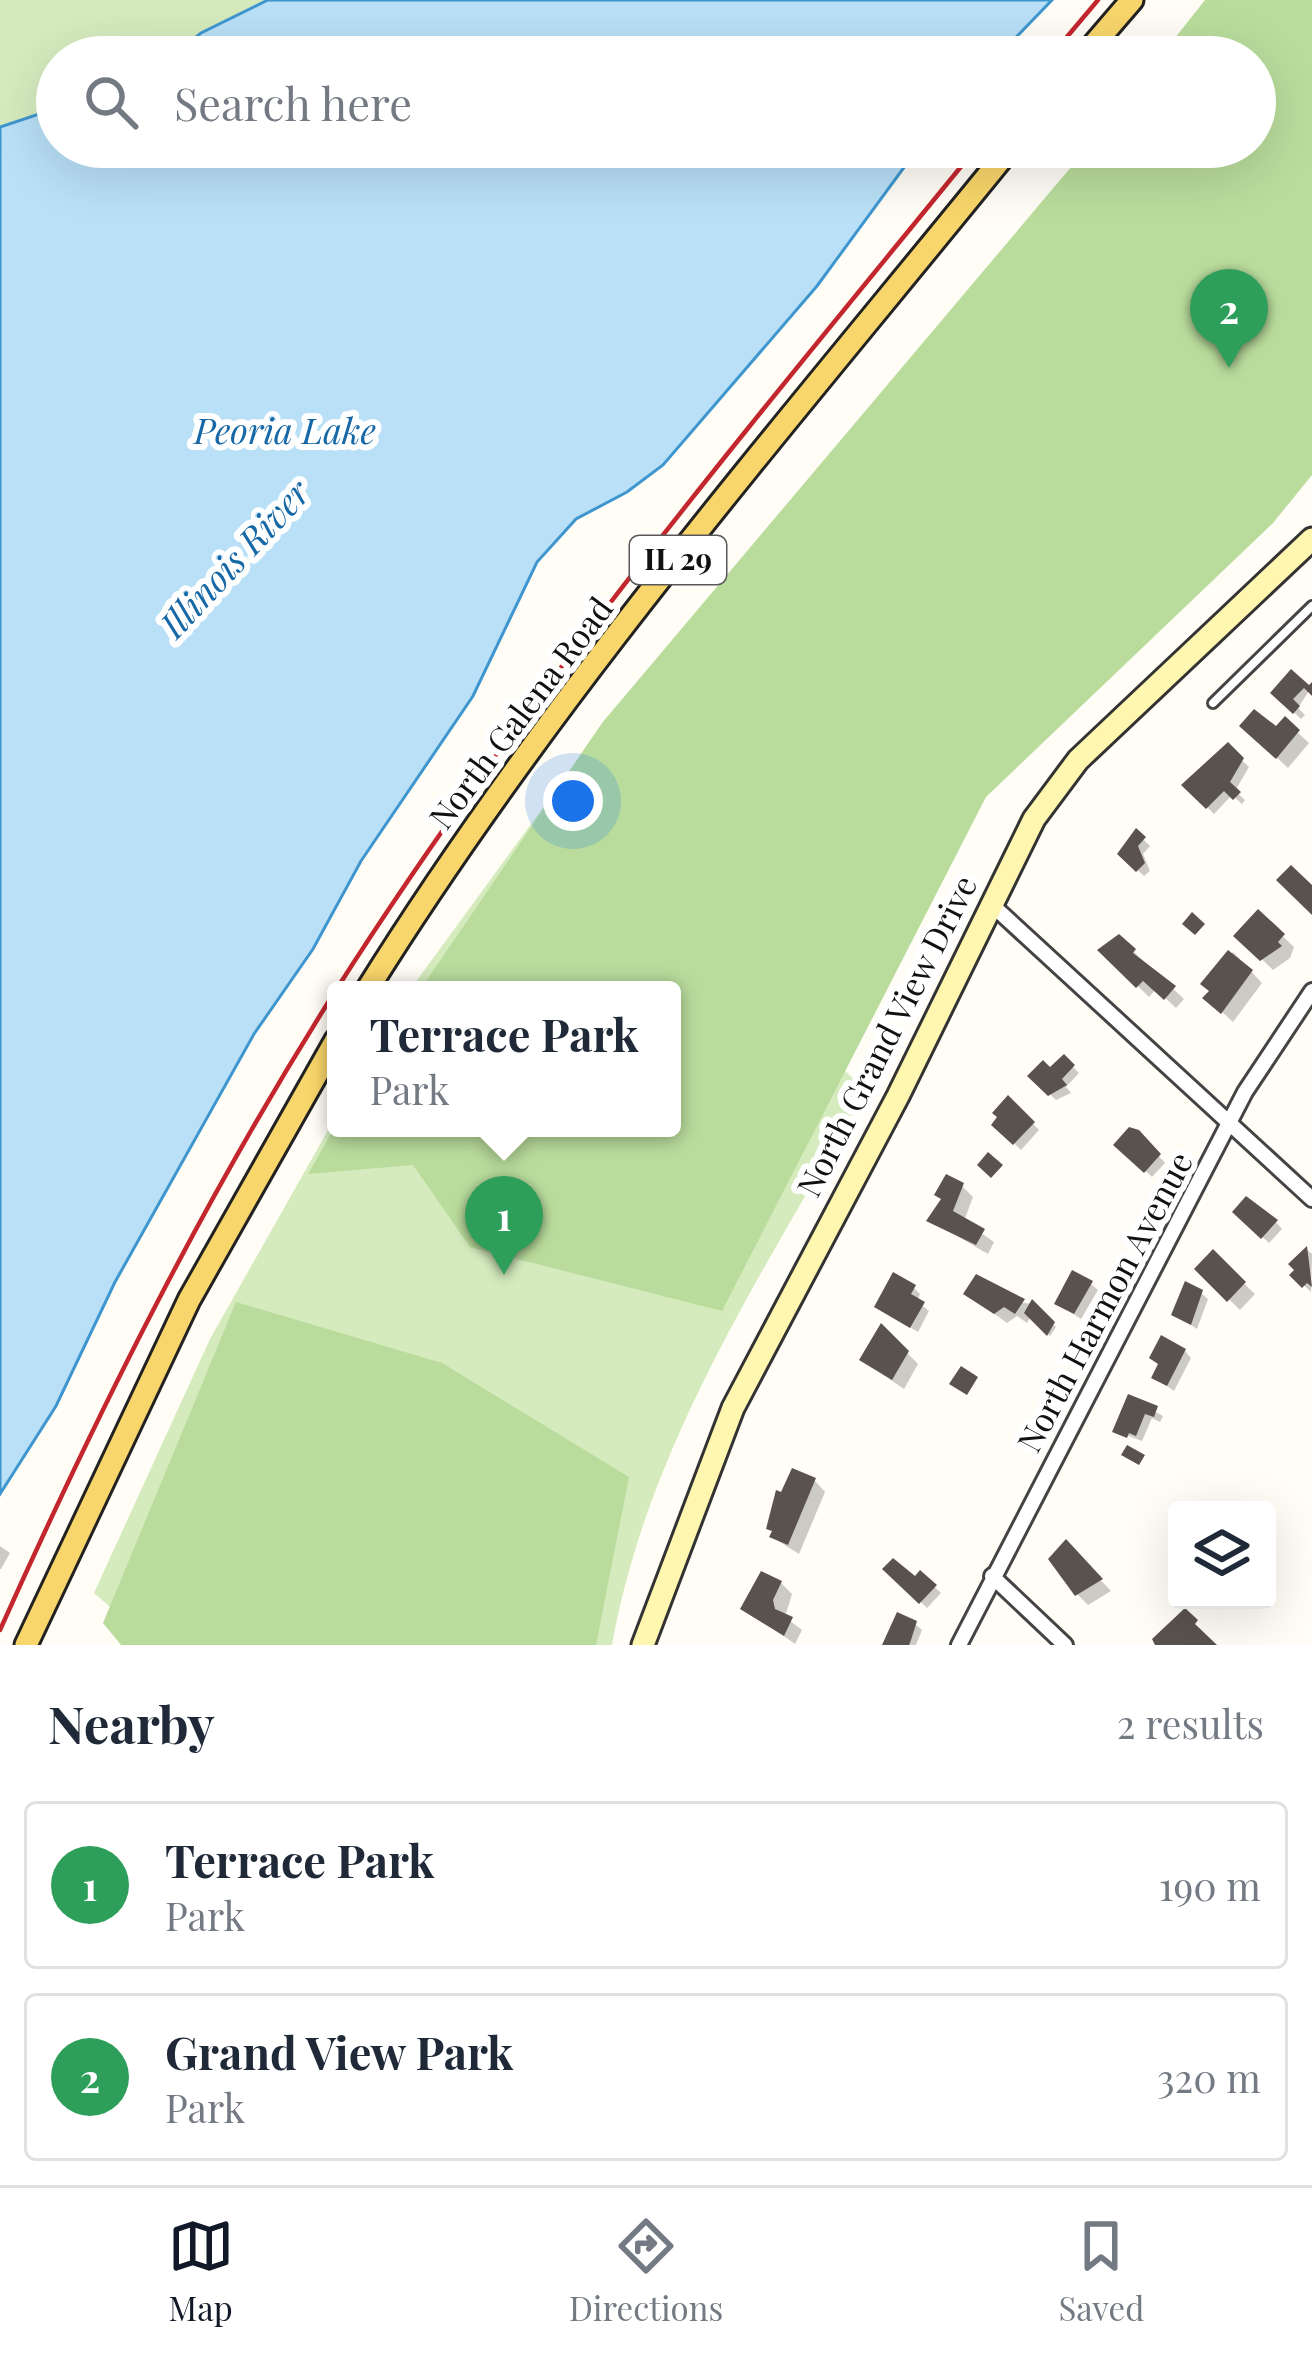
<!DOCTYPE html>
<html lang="en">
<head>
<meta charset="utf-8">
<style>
  :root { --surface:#fff; --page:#f6f6f7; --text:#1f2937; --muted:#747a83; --line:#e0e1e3; --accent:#111827 }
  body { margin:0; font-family:"Playfair Display",serif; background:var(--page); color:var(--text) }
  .controls { position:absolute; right:36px; bottom:36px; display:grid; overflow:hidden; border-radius:12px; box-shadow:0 12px 48px #0002 }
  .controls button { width:108px; height:108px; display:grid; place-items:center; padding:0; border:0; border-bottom:3px solid var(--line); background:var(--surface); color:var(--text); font:60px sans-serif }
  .you { position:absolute; left:573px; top:801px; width:42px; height:42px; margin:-30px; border:9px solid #fff; border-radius:50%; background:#1a73e8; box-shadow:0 0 0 18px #1a73e833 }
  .badge { display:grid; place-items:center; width:78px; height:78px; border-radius:50%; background:var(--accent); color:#fff; font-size:39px; font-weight:700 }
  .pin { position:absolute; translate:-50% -99px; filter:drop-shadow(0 3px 6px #0008) }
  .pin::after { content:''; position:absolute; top:63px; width:42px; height:36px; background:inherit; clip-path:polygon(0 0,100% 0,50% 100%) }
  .popup { position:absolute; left:327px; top:981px; width:354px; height:156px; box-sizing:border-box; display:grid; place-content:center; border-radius:12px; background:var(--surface); filter:drop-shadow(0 3px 9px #0005); font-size:39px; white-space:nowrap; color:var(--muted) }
  .popup b { font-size:45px; color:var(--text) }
  .popup::after { content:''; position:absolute; left:50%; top:100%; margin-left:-24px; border:24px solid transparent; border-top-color:var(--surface) }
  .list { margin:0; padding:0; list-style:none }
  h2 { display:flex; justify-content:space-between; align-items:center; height:156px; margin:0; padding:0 48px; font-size:51px }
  h2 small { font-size:39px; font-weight:400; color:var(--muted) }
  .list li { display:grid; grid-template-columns:78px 1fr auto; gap:36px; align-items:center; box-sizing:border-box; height:168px; margin:0 24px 24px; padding:0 24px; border:3px solid var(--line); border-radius:12px }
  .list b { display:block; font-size:45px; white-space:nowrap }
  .list p { margin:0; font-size:39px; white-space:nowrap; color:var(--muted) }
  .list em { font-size:39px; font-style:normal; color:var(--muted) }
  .icon { flex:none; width:66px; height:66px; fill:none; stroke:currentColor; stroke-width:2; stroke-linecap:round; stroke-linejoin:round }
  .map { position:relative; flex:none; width:1312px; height:1645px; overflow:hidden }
  .search { position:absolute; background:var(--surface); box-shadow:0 12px 48px #0002; left:36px; right:36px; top:36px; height:132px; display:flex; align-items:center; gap:30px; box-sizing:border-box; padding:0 42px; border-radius:66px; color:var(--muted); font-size:45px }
  .sheet { height:540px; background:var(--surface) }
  nav { display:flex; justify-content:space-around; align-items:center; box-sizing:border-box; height:168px; border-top:3px solid var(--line); background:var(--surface); font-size:33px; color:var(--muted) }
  nav a { display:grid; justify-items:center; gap:6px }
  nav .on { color:var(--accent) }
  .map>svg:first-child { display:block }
  .green { fill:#d5ebbd }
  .forest { fill:#b9dc9c }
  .water { fill:#b9e0f7; stroke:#3f96cf; stroke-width:3 }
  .shadow { fill:#0003 }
  .building { fill:#5a524d }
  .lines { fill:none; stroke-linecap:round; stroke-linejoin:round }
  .lane-casing { stroke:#444; stroke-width:14 }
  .street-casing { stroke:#444; stroke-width:20 }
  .secondary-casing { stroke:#333; stroke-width:27 }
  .primary-casing { stroke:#222; stroke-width:27 }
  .lane { stroke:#fff; stroke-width:8 }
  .street { stroke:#fff; stroke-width:14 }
  .secondary { stroke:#fff6b0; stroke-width:21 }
  .primary { stroke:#f9d66b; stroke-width:21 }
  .rail { stroke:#c4262e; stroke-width:4.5 }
  .labels { text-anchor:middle; stroke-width:12; stroke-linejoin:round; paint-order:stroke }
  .shield { fill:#fff; stroke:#585858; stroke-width:3 }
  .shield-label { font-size:30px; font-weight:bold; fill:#111 }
  .street-label { font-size:33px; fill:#111; stroke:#fff }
  .water-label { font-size:36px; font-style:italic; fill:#1768a6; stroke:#fff }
</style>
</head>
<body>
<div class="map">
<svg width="1312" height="1645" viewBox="0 0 1312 1645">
  <rect width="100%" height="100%" fill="#fffdf5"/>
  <g class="green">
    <path d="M0 0H268L201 33 171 57H57V108L0 127Z"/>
    <path d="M547 802 866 1090C767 1267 648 1442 612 1645H154L94 1593 210 1339 336 1116V1128H672V990H410Z"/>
  </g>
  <g class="forest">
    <path d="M1205 0H1312V475L1273 523 986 797 722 1311 470 1247 413 1165 308 1174 336 1125 672 1128V990H420L602 723 1088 147H1255V57H1160Z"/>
    <path d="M236 1302 442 1363 629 1477 596 1645H121L103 1623Z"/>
  </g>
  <g class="water">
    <path d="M268 0H1052L997 57H171L201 33Z"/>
    <path d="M57 108V147H919L817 286 663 465 627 492 576 519 537 562 473 696 361 861 313 949 254 1034 115 1282 56 1406 0 1494V127Z"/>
  </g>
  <g class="shadow">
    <path d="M1291 673 1309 690 1312 686 1298 708 1305 715 1301 719 1274 693Z"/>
    <path d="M1285 721 1309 743 1288 768 1243 726 1276 731Z"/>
    <path d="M1228 747 1249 767 1235 791 1245 800 1242 804 1232 795 1214 814 1185 785Z"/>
    <path d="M1136 832 1150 846 1143 854 1150 871 1144 876 1121 854Z"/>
    <path d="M1258 913 1294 947 1290 958 1273 970 1238 936Z"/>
    <path d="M1119 938 1184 999 1176 1008 1156 989 1149 997 1102 951Z"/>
    <path d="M1233 952 1262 983 1233 1022 1207 998Z"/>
    <path d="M1064 1058 1079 1073 1066 1087 1071 1093 1056 1100 1031 1076 1050 1071Z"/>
    <path d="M1009 1099 1039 1130 1021 1150 995 1125Z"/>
    <path d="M1138 1133 1165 1163 1152 1177 1117 1144Z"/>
    <path d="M962 1186 973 1197 964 1221 994 1242 988 1254 930 1220Z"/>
    <path d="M1236 1212 1276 1222 1282 1229 1269 1243Z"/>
    <path d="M1307 1250 1312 1254 1311 1292 1293 1275Z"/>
    <path d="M1213 1254 1255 1294 1240 1310 1198 1269Z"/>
    <path d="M1091 1284 1098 1290 1081 1319 1057 1303Z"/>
    <path d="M914 1288 920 1294 917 1301 929 1311 918 1332 877 1307Z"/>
    <path d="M1201 1293 1208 1299 1197 1329 1175 1314Z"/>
    <path d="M967 1294 1032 1304 1056 1327 1050 1336 1031 1316 1027 1323 1017 1316 1007 1323Z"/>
    <path d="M882 1327 918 1364 904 1389 862 1360Z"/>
    <path d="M1185 1351 1191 1358 1174 1391 1154 1377Z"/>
    <path d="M1130 1398 1163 1416 1160 1422 1152 1418 1142 1441 1116 1431Z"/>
    <path d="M815 1481 825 1492 799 1554 772 1537Z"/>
    <path d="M1066 1544 1111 1591 1088 1605 1077 1594Z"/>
    <path d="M0 1546 10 1553 1 1569H0Z"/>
    <path d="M887 1569 915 1580 921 1574 941 1593 927 1608Z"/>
    <path d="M781 1583 792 1594 785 1617 802 1630 795 1644 744 1608Z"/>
    <path d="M915 1624 922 1630 916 1645H885Z"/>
  </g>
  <g class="building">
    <path d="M1291 669 1309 685 1312 682V696L1304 688 1293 699 1300 706 1293 714 1270 693Z"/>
    <path d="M1254 709 1276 726 1285 716 1300 730 1276 759 1239 726Z"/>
    <path d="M1228 742 1244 758 1230 782 1241 792 1233 800 1224 791 1206 809 1181 785Z"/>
    <path d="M1136 828 1146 837 1138 846 1145 863 1136 872 1117 854Z"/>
    <path d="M1291 865 1312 885V915L1276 880Z"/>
    <path d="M1258 909 1285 934 1278 942 1282 946 1260 961 1233 936Z"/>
    <path d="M1192 912 1205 924 1195 935 1182 924Z"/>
    <path d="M1119 934 1136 949 1133 953 1176 986 1164 1000 1143 981 1136 988 1097 950Z"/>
    <path d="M1228 950 1253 970 1221 1014 1202 998 1209 991 1200 984Z"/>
    <path d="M1064 1054 1075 1065 1062 1079 1067 1085 1048 1096 1027 1076 1043 1060 1050 1067Z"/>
    <path d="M1008 1095 1035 1122 1013 1145 991 1125 997 1117 992 1113Z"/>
    <path d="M1129 1127 1139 1130 1161 1154 1144 1173 1113 1145Z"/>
    <path d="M988 1152 1003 1165 991 1178 977 1165Z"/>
    <path d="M946 1174 964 1183 953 1211 985 1229 976 1245 926 1221 941 1199 934 1195Z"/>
    <path d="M1246 1196 1278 1220 1261 1239 1232 1212Z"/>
    <path d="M1307 1246 1312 1287 1307 1283 1302 1288 1289 1275 1294 1270 1288 1264Z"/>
    <path d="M1213 1249 1246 1282 1227 1302 1194 1269Z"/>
    <path d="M1072 1270 1093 1281 1074 1314 1054 1304Z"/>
    <path d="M893 1272 916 1285 911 1294 925 1302 910 1328 874 1307Z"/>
    <path d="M976 1274 1025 1299 1015 1314 1004 1307 994 1314 963 1294Z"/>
    <path d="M1185 1281 1203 1290 1191 1325 1171 1315Z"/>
    <path d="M1032 1299 1055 1322 1047 1336 1024 1313Z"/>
    <path d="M881 1323 909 1351 892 1380 859 1360Z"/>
    <path d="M1161 1335 1186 1349 1167 1386 1151 1378 1158 1364 1149 1358Z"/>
    <path d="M961 1366 978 1377 967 1395 949 1384Z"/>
    <path d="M1128 1394 1158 1406 1154 1417 1145 1414 1136 1436 1129 1433 1127 1438 1112 1432Z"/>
    <path d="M1127 1445 1145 1455 1139 1465 1121 1455Z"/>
    <path d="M792 1468 816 1478 788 1545 769 1537 772 1531 766 1529 776 1490 781 1492Z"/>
    <path d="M1066 1539 1103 1579 1075 1596 1048 1559Z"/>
    <path d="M893 1558 915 1576 920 1570 937 1585 919 1604 882 1569Z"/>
    <path d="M761 1571 782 1581 773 1600 775 1609 793 1617 784 1636 740 1609Z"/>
    <path d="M1185 1608 1198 1620 1195 1624 1217 1645H1155L1152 1639Z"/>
    <path d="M897 1612 917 1621 911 1640 909 1645H882Z"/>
  </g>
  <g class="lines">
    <defs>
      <path id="lane" d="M1213 703 1312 606"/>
      <g id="street">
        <path d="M991 904 1312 1199"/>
        <path d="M992 1576 1065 1645"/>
        <path d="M959 1645 1245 1092 1312 991"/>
      </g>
      <path id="secondary" d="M643 1645 733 1408 898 1096 1034 819 1078 760 1312 539"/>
      <g id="primary">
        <path d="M1083 57 1132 0"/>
        <path d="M367 990C554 690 789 421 1011 147"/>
        <path d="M26 1645 189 1300 336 1040"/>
      </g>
    </defs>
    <use href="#lane" class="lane-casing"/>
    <use href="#street" class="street-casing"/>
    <use href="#secondary" class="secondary-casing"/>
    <use href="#primary" class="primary-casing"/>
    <use href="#lane" class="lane"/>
    <use href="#street" class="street"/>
    <use href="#secondary" class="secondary"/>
    <use href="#primary" class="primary"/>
    <g class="rail">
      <path d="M1050 57 1098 0"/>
      <path d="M336 990C526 691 754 421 977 147"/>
      <path d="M0 1630C99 1409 206 1195 336 990"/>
    </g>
  </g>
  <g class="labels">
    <rect class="shield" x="630" y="536" width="96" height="48" rx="9"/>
    <g class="shield-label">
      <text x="678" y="570">IL 29</text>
    </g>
    <g class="street-label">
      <text transform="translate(521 713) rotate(-53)" y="12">North Galena Road</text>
      <text transform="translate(887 1036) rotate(-63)" y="12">North Grand View Drive</text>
      <text transform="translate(1105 1302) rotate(-62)" y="12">North Harmon Avenue</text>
    </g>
    <g class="water-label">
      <text x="285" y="444">Peoria Lake</text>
      <text transform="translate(235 559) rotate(-47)" y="13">Illinois River</text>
    </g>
  </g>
</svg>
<div class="controls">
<button><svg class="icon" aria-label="layers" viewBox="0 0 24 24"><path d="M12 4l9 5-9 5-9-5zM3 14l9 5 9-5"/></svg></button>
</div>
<div class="you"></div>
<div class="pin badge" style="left:504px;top:1275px;background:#2e9e5b">1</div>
<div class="popup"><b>Terrace Park</b>Park</div>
<div class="pin badge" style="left:1229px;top:368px;background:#2e9e5b">2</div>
<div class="search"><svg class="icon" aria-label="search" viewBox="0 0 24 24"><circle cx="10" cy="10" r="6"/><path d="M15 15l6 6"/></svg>Search here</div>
</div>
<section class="sheet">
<h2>Nearby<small>2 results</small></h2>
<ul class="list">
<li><span class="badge" style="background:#2e9e5b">1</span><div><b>Terrace Park</b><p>Park</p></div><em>190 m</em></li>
<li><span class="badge" style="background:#2e9e5b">2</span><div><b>Grand View Park</b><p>Park</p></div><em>320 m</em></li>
</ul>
</section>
<nav>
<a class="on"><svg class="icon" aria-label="map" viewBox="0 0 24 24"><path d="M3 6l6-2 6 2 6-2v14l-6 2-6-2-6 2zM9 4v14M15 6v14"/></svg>Map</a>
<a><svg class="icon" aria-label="directions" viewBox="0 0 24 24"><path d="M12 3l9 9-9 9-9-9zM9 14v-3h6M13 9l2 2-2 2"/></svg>Directions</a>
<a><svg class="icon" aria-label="saved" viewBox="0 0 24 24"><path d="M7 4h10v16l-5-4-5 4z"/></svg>Saved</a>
</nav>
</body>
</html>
